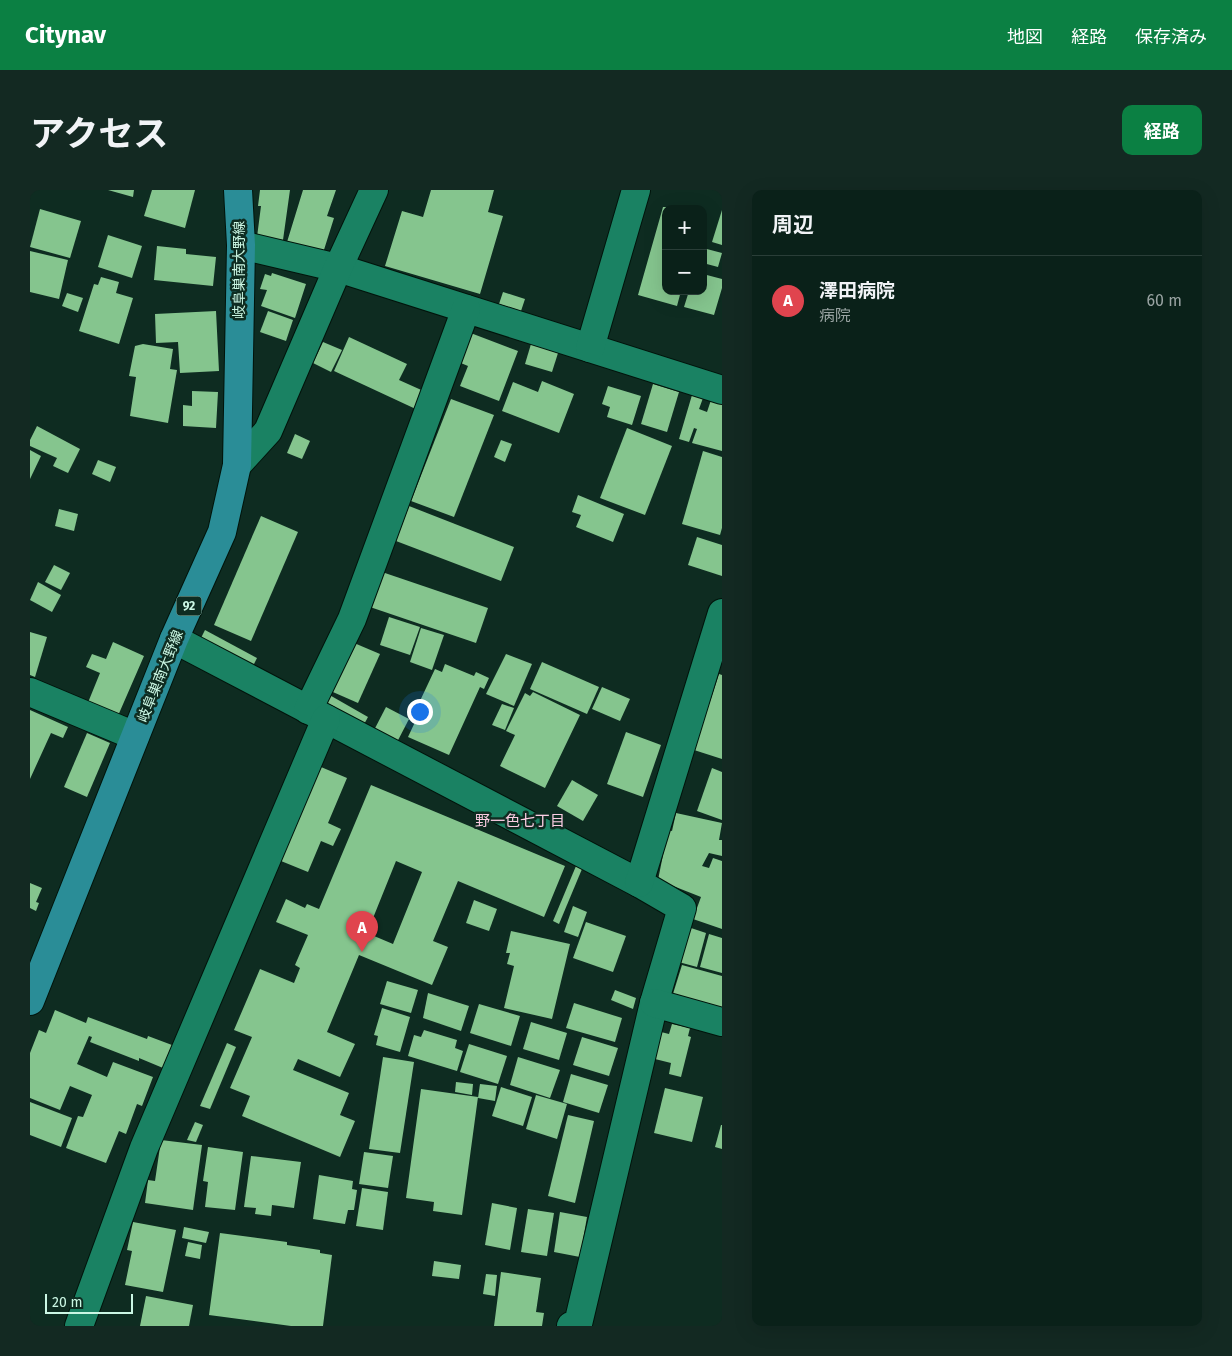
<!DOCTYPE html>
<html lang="ja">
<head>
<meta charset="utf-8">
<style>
  :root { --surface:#0a2119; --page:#132922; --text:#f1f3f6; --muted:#99a3a2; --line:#2a3e38; --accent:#0b8043 }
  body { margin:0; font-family:"Fira Sans","Noto Sans JP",sans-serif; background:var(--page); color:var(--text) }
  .controls { position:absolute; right:15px; top:15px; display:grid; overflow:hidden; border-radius:10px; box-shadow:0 5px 20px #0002 }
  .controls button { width:45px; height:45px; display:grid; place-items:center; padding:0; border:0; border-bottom:1px solid var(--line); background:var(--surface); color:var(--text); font:25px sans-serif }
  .scale { position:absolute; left:15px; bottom:12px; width:88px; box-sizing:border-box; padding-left:5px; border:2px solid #cbf7e4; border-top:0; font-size:14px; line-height:18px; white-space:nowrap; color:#cbf7e4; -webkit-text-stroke:4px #0e2c21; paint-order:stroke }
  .you { position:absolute; left:389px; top:521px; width:18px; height:18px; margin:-12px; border:4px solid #fff; border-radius:50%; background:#1a73e8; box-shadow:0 0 0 8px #1a73e833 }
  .badge { display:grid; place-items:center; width:32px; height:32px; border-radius:50%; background:var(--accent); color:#fff; font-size:16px; font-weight:700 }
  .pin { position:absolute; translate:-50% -41px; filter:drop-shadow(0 1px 2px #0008) }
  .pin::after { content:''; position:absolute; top:26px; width:18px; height:15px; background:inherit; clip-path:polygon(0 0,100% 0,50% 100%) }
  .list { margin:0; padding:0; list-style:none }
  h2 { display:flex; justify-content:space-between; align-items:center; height:65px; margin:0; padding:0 20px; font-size:21px }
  h2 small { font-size:16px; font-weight:400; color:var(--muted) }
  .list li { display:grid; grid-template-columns:32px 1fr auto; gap:15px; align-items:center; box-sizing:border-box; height:90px; padding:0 20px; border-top:1px solid var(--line) }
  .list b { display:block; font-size:19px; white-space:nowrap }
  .list p { margin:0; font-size:16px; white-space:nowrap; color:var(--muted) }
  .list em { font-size:16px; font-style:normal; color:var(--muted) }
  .map { position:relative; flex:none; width:692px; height:1136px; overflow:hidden; border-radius:10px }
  header { display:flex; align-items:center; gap:30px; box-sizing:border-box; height:70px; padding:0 25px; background:var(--accent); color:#fff }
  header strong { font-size:24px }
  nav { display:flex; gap:28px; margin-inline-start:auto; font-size:18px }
  .intro { display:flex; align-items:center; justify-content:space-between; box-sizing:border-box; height:120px; padding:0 30px }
  h1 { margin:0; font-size:35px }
  .button { padding:12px 22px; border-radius:10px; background:var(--accent); color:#fff; font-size:18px; font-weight:700 }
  main { display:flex; gap:30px; padding:0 30px }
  aside { flex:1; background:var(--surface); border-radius:10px; box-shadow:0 5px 20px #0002 }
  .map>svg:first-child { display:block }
  .building { fill:#85c58e; fill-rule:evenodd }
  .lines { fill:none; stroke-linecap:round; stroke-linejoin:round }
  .minor-casing { stroke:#00140b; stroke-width:30 }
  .major-casing { stroke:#00140b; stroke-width:30 }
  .minor { stroke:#1a8263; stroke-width:28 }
  .major { stroke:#2a8d97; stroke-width:28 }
  .labels { text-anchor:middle; stroke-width:5; stroke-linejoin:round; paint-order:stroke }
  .shield { fill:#0e2c21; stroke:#92baaa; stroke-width:1 }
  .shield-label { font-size:12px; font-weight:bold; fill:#cbf7e4 }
  .street-label { font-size:14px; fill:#cbf7e4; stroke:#0e2c21 }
  .neighbourhood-label { font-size:15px; fill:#facce2; stroke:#0e2c21 }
</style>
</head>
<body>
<header>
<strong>Citynav</strong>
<nav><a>地図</a><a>経路</a><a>保存済み</a></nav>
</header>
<div class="intro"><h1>アクセス</h1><a class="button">経路</a></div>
<main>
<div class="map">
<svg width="692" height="1136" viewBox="0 0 692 1136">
  <rect width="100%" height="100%" fill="#0e2c21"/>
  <g class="building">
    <path d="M78 0H104L103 7Z"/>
    <path d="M122 0H165L155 38 114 26Z"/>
    <path d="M230 0H260L253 50 227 47 231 16H228Z"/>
    <path d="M273 0H306L297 26 304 28 293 63 257 52Z"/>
    <path d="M401 0H464L458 22 473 26 450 104 355 76 372 21 393 27Z"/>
    <path d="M633 17H636V101H651L647 116 608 105Z"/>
    <path d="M10 19 51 31 40 68 0 57Z"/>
    <path d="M692 20V55L682 52Z"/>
    <path d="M78 45 112 56 102 88 68 77Z"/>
    <path d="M127 56 156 59V64L186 67 183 96 124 90Z"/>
    <path d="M673 58 692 63 688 77 673 73Z"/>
    <path d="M0 61 38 70 29 109 0 102Z"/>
    <path d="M242 83 276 94 265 128 231 116 237 100 230 99 235 84 241 86Z"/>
    <path d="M673 84 692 89V98L684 125 654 117 659 101H673Z"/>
    <path d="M71 87 89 92 86 103 103 108 89 154 49 141 64 94 68 95Z"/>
    <path d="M473 102 495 109 491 121 469 114Z"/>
    <path d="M37 103 53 108 48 122 32 116Z"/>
    <path d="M186 121 189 181 150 183 148 152 126 153 125 124Z"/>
    <path d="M238 121 263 130 256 151 230 142Z"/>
    <path d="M438 142 488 161 469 211 430 196 438 176 426 171Z"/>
    <path d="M319 147 377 174 369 190 398 203 390 221 304 181Z"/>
    <path d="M293 152 312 160 301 182 283 173Z"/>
    <path d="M113 154 143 159 140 179 147 180 138 233 100 226 106 187 99 186 105 156Z"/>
    <path d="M501 154 528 163 522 182 495 174Z"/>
    <path d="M512 191 544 204 529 243 472 221 483 192 508 202Z"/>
    <path d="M623 194 649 202 637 242 611 234Z"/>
    <path d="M578 196 611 206 602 235 577 227 580 217 572 214Z"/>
    <path d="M162 201 188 202 186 238 153 236V215L162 216Z"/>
    <path d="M662 205 673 208 669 219 677 222 681 210 692 214V261L662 253 667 239 664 238 659 252 649 249Z"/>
    <path d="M421 209 464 225 424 327 381 311Z"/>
    <path d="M7 236 50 259 38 283 23 276 27 268 0 256V250Z"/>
    <path d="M597 238 642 256 615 325 570 308Z"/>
    <path d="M265 244 280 251 272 269 257 263Z"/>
    <path d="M471 250 482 254 475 272 464 267Z"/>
    <path d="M0 260 11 266 0 289Z"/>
    <path d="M673 261 692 267V338L690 345 652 334Z"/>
    <path d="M68 270 86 277 80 292 62 284Z"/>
    <path d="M548 305 594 324 583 352 546 337 551 325 542 322Z"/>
    <path d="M379 316 484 357 471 391 366 351Z"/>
    <path d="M29 319 48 324 44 341 25 336Z"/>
    <path d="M231 326 268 342 221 451 184 435Z"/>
    <path d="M667 347 692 355V386L658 375Z"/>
    <path d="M24 375 40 383 31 400 15 392Z"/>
    <path d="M352 382 458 418 446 453 340 417Z"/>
    <path d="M8 392 31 405 22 422 0 410Z"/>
    <path d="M359 427 390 437 380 465 350 455Z"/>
    <path d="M391 438 414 445 402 480 380 472Z"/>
    <path d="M175 440 227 468 219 484 167 456Z"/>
    <path d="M0 442 17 447 5 487 0 485Z"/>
    <path d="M317 450 350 464 328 513 296 499Z"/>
    <path d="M83 452 114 466 87 528 57 515 70 483 56 477 62 464 76 469Z"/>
    <path d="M476 464 502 474 484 516 456 504Z"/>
    <path d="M512 472 569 497 557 524 500 499Z"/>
    <path d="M415 474 444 486 446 482 459 488 454 499 450 497 419 565 378 547 393 515 389 513 405 479 412 482Z"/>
    <path d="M689 484 692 485V569L664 560Z"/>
    <path d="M572 497 600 509 590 531 562 519Z"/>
    <path d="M503 502 550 525 515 598 470 576 485 545 476 541 495 503 500 506Z"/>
    <path d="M296 503 338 527 332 538 289 515Z"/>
    <path d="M472 514 484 518 475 540 462 535Z"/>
    <path d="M356 517 379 529 364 558 341 546Z"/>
    <path d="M0 520 38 537 33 548 21 543 0 589Z"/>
    <path d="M596 542 631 555 613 607 577 594Z"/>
    <path d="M57 543 80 553 57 607 34 597Z"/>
    <path d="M291 577 317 588 298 633 311 639 303 656 291 651 278 682 251 671Z"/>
    <path d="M682 578 692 582V630L667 621Z"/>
    <path d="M542 590 568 605 553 631 527 616Z"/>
    <path d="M341 595 535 676 514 727 428 691 403 751 418 757 402 795 329 765 297 842 325 854 310 887 268 869 263 880 319 903 310 925 325 931 310 967 212 926 220 906 200 898 222 847 204 840 230 779 264 793 270 778 265 775 278 745 246 732 256 709 275 718 277 714 289 719ZM366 671 392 682 363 754 337 743Z"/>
    <path d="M646 623 692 633 689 650H692V666L679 663 672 676 679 678 683 668 692 671V739L663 729 671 707 628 690 638 640 642 641Z"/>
    <path d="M546 676 552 679 529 734 523 731Z"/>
    <path d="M0 693 12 698 6 712 9 713 6 721 0 718Z"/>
    <path d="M444 710 467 719 459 741 436 733Z"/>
    <path d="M543 716 557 722 548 747 534 742Z"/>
    <path d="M556 732 596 746 583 782 543 768Z"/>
    <path d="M655 736 676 743 667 777 645 771Z"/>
    <path d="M481 741 540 754 522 829 474 818 484 776 477 774 480 763H476Z"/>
    <path d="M679 744 692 748V783L670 777Z"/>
    <path d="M652 775 692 786V819L642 807Z"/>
    <path d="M357 791 388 800 381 823 350 814Z"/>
    <path d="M585 800 606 808 603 819 581 810Z"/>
    <path d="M398 803 439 816 431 841 393 828Z"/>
    <path d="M544 813 592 828 585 852 536 838Z"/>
    <path d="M449 814 490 826 481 856 440 843Z"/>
    <path d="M352 818 380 827 370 862 346 855 348 846 344 845Z"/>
    <path d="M25 820 56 833 58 827 117 849 118 846 142 855 133 878 109 868V871L60 852 62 847 59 846 47 874 77 887 83 872 123 887 112 916 107 914 96 944 89 941 76 973 36 958 48 926 53 927 62 905 40 896 30 920 0 908V863L9 840 16 843Z"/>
    <path d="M501 832 537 843 529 870 493 859Z"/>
    <path d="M642 834 660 838 658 846 661 847 651 887 639 884 641 873 617 867 623 840 639 844Z"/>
    <path d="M394 840 427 850 425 858 433 861 427 881 378 866 384 845 391 847Z"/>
    <path d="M552 847 588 858 579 886 543 875Z"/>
    <path d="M197 853 206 857 180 919 170 916Z"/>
    <path d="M439 854 477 866 468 894 430 882Z"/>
    <path d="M353 867 384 872 370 963 339 959Z"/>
    <path d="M488 867 530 880 520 908 480 895Z"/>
    <path d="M541 884 578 895 569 923 533 912Z"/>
    <path d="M426 892 443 894 442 905 425 902Z"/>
    <path d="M450 894 467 896 465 911 448 908Z"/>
    <path d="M471 897 502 907 493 936 462 926Z"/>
    <path d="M635 898 673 907 662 952 624 943Z"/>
    <path d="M391 899 448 907 432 1025 403 1021 404 1012 376 1008Z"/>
    <path d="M506 905 537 914 527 949 496 939Z"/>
    <path d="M0 912 42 928 31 957 0 945Z"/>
    <path d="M538 925 564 931 545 1013 518 1006Z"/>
    <path d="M165 932 173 935 166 952 157 950Z"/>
    <path d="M691 935H692V959L685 957Z"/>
    <path d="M131 950 172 955 163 1020 115 1013 118 990 125 991Z"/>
    <path d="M178 957 213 962 205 1020 175 1017 178 992 173 991Z"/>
    <path d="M334 962 363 966 358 998 329 994Z"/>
    <path d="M221 966 271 972 264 1018 242 1015 241 1026 225 1024 226 1018 214 1017Z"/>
    <path d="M289 985 323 991 322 999 327 1000 324 1020H318L315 1034 283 1029Z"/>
    <path d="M332 998 358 1002 353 1040 326 1036Z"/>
    <path d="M462 1013 487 1018 480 1060 455 1055Z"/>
    <path d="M498 1019 524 1023 517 1066 491 1062Z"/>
    <path d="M530 1022 557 1027 550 1067 524 1062Z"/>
    <path d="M103 1032 146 1040 133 1102 95 1095 102 1061 97 1060Z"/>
    <path d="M154 1037 179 1042 176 1053 152 1048Z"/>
    <path d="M190 1043 257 1052V1055L290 1060V1063L302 1065 293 1136H261L179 1125Z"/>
    <path d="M158 1052 172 1055 170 1069 155 1066Z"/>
    <path d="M404 1071 431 1075 429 1089 402 1086Z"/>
    <path d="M471 1082 511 1088 506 1122 514 1123 512 1136H464Z"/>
    <path d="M456 1084 467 1085 465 1106 453 1104Z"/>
    <path d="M116 1106 163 1115 159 1136H110Z"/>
  </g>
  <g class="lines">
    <defs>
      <g id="minor">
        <path d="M211 55 308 78 692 200"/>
        <path d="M560 158 606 0"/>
        <path d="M207 275 238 241 308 78 344 0"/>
        <path d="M144 449 609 693 652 718 624 813 548 1134 541 1136"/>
        <path d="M0 502 105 546"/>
        <path d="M278 520 322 429 436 119"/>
        <path d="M609 693 692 423"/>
        <path d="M624 813 692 832"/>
        <path d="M49 1136 114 958 296 529"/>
      </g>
      <path id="major" d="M0 811 144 449 192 342 207 275 211 55 208 0"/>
    </defs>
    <use href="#minor" class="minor-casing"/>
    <use href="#major" class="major-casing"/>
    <use href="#minor" class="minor"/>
    <use href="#major" class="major"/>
  </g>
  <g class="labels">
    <rect class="shield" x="146.5" y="406.5" width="25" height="19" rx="4"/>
    <g class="shield-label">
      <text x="159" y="420">92</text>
    </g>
    <g class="street-label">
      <text transform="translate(209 80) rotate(-90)" y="5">岐阜巣南大野線</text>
      <text transform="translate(130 486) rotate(-68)" y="5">岐阜巣南大野線</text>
    </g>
    <g class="neighbourhood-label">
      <text x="490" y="636">野一色七丁目</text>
    </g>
  </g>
</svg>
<div class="controls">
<button>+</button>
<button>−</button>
</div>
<div class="scale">20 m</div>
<div class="you"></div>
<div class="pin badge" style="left:332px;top:762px;background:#e0444e">A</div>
</div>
<aside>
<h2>周辺<small></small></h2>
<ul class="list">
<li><span class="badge" style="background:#e0444e">A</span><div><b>澤田病院</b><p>病院</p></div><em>60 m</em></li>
</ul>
</aside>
</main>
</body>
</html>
